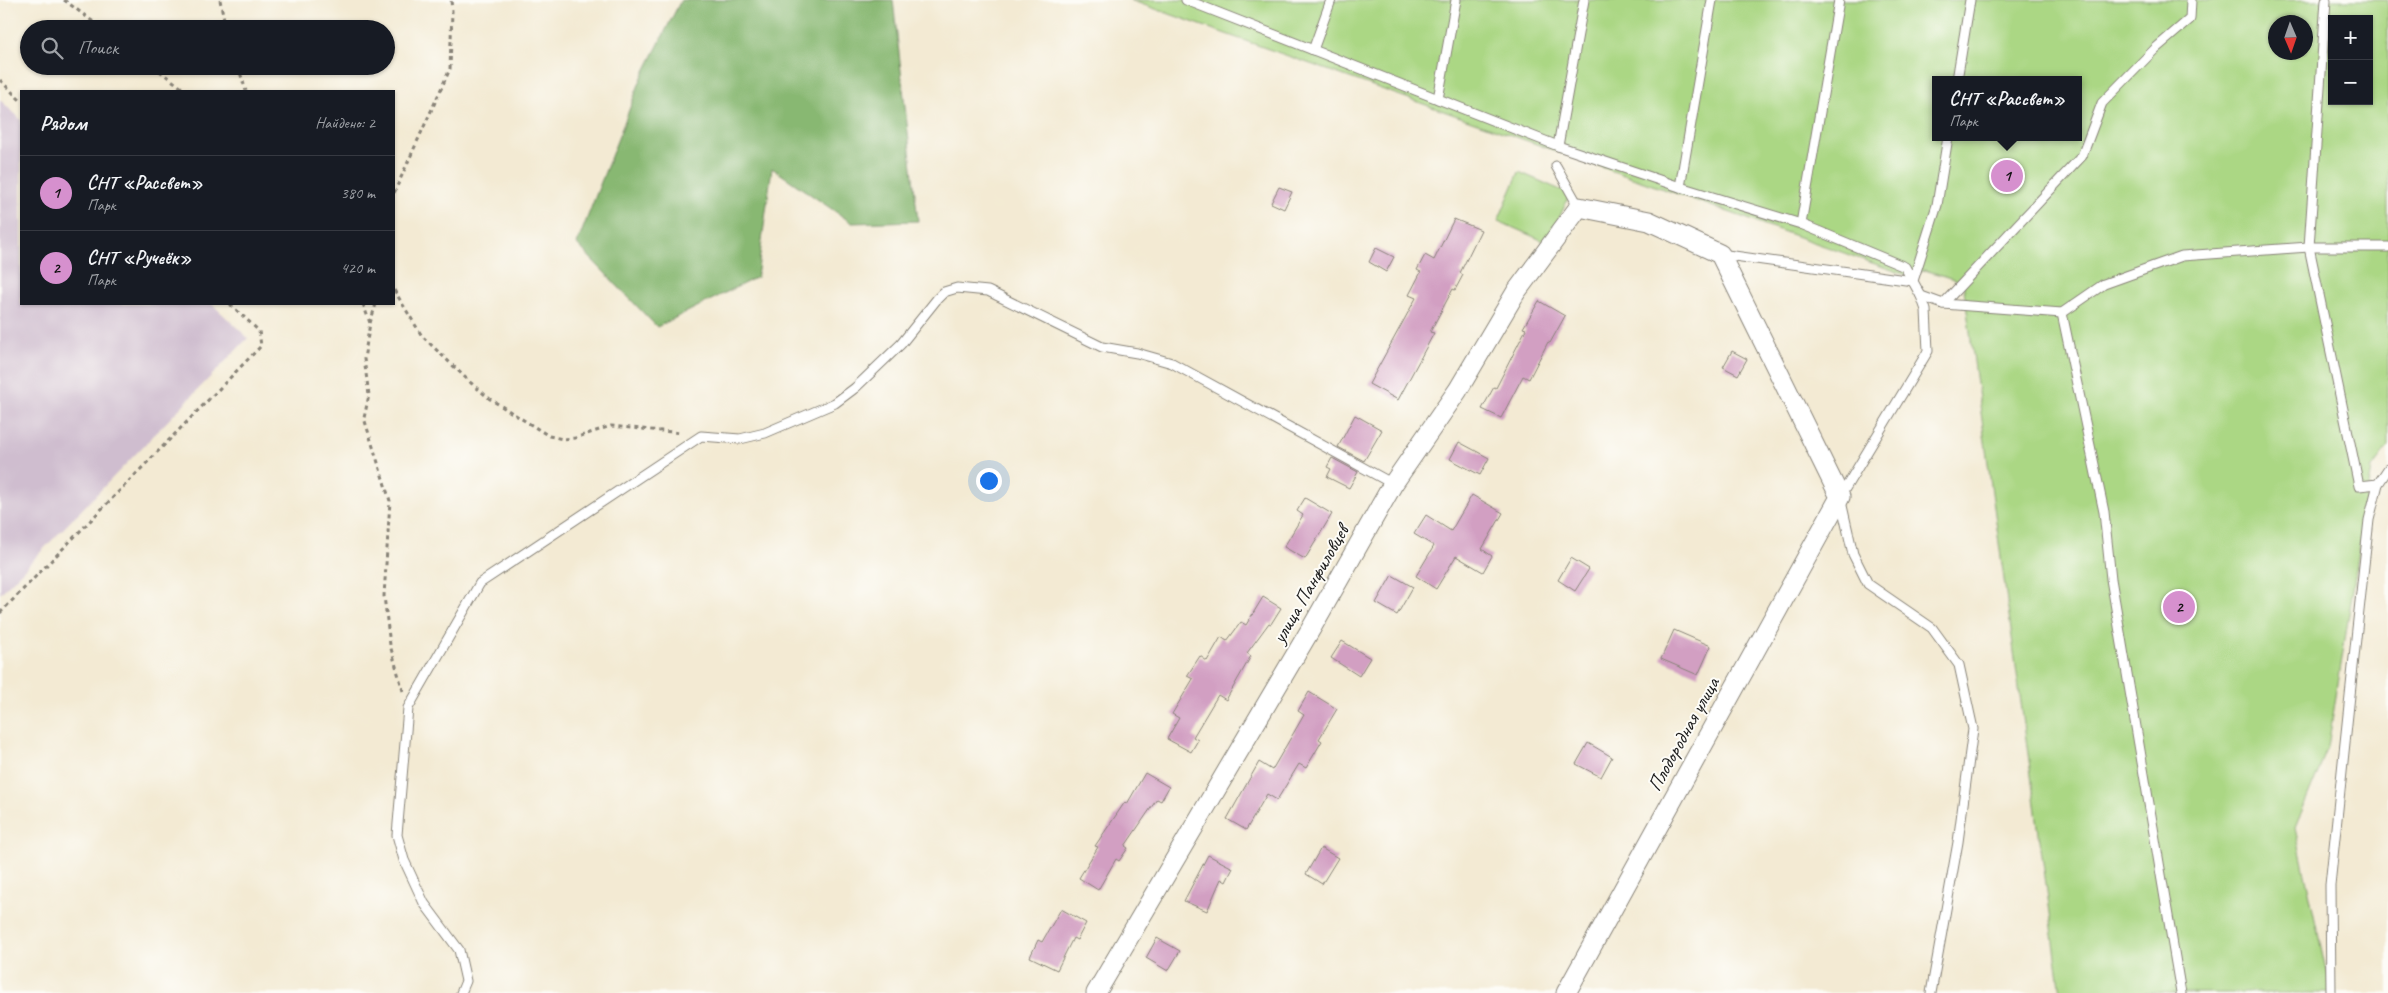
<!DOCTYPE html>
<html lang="ru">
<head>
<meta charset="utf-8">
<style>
  :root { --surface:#171b24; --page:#242831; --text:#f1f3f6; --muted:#9ea1a6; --line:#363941; --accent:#d690ce }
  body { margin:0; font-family:Caveat,sans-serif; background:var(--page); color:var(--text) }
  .controls { position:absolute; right:15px; top:15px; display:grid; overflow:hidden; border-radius:0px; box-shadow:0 1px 4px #0004 }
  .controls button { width:45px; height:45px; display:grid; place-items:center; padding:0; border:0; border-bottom:1px solid var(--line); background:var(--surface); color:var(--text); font:25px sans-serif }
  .compass { position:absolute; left:2268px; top:15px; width:45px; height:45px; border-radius:50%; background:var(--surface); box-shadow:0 1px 4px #0004; rotate:178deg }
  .you { position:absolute; left:988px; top:480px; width:18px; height:18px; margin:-12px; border:4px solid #fff; border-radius:50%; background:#1a73e8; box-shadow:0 0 0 8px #1a73e833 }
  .badge { display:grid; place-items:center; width:32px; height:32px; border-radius:50%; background:var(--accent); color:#111; font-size:16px; font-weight:700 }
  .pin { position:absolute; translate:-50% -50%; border:2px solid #fff; box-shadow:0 1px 5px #0006 }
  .popup { position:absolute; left:1932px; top:76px; width:150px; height:65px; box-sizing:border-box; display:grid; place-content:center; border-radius:0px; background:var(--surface); filter:drop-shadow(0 1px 4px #0005); font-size:16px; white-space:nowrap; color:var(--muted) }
  .popup b { font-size:19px; color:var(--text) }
  .popup::after { content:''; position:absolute; left:50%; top:100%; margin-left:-10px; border:10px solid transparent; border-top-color:var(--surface) }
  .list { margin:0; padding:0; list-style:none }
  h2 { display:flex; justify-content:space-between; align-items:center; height:65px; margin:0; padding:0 20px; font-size:21px }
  h2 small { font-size:16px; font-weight:400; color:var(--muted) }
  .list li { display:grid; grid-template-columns:32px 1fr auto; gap:15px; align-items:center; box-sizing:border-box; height:75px; padding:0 20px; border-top:1px solid var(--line) }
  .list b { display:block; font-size:19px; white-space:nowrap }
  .list p { margin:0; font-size:16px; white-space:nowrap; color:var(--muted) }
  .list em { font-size:16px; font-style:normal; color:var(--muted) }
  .icon { flex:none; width:28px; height:28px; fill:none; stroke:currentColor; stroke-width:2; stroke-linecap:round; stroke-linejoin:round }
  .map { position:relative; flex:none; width:2388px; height:993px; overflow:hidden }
  .search { position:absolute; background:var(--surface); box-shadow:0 1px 4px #0004; left:20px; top:20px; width:375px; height:55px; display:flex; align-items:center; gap:12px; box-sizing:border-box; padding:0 18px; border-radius:28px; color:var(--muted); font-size:19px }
  .panel { position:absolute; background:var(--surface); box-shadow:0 1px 4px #0004; left:20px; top:90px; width:375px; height:215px; border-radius:0px }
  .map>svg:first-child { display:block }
  .industrial { fill:#cfbdcf }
  .green { fill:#abd784; stroke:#647a50; fill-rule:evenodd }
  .forest { fill:#88b872; stroke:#526a47 }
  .building { fill:#d29fc2 }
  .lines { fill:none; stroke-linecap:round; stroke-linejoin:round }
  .lane-casing { stroke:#888378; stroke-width:11 }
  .street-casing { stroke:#888378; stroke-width:21 }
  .path { stroke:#888378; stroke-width:3; stroke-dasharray:4 4; stroke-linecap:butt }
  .lane { stroke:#fff; stroke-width:9 }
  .street { stroke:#fff; stroke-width:19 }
  .labels { text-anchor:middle; stroke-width:4; stroke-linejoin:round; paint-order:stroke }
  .street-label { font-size:20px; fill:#1c1c1c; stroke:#fdfcf7 }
</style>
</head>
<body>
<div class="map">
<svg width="2388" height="993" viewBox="0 0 2388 993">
  <rect width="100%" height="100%" fill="#fdfcf7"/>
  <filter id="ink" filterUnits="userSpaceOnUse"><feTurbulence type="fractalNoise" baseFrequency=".02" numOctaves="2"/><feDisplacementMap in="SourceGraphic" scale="10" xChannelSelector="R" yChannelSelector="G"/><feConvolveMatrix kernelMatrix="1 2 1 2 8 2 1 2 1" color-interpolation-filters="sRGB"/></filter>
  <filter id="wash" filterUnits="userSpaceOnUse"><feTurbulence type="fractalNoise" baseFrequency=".0096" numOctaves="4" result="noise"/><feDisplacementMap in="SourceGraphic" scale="20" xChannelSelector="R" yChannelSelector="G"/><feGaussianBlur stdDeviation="1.12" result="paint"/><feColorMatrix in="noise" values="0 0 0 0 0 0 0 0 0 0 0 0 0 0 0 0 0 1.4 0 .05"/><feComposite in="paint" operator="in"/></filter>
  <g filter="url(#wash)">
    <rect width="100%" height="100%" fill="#f3ead3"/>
    <path class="industrial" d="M0 100 21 120V304H212L248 338 0 594Z"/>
    <g class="green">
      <path d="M1130 0H2388V447L2372 468 2328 747 2295 828 2331 993H2061L1963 282 1925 270 1906 275ZM2332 19H2369V101H2332ZM2276 22H2306V52H2276ZM1936 80H2078V137H1936Z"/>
      <path d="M1519 172 1570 194 1548 243 1498 221Z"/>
    </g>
    <path class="forest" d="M681 0H893L918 221 852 223 772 168 757 277 657 327 577 244 641 79Z"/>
    <g id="blocks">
      <g class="building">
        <path d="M1279 187 1292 192 1284 209 1271 203Z"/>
        <path d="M1454 219 1481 230 1460 273 1463 275 1455 290 1453 289 1430 332 1434 333 1398 400 1369 384 1416 298 1409 295 1421 272 1417 270 1425 255 1434 260Z"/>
        <path d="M1376 248 1394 257 1386 272 1369 262Z"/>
        <path d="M1539 301 1565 316 1550 343 1548 342 1529 379 1523 376 1501 418 1482 409 1494 387 1496 388 1526 329 1523 328Z"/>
        <path d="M1732 351 1747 359 1738 375 1723 367Z"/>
        <path d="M1355 415 1382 430 1364 461 1338 447Z"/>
        <path d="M1459 442 1489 458 1480 475 1450 459Z"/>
        <path d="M1332 458 1358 472 1349 488 1327 477 1331 469 1327 467Z"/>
        <path d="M1472 495 1503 513 1482 549 1492 556 1483 572 1456 556 1436 589 1416 576 1434 546 1414 534 1426 515 1451 531Z"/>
        <path d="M1305 498 1332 514 1305 559 1284 547 1303 515 1297 511Z"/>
        <path d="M1571 558 1589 569 1575 591 1558 580Z"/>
        <path d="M1392 575 1413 587 1397 615 1376 603Z"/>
        <path d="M1263 597 1281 608 1271 624 1269 623 1247 653 1251 656 1226 700 1218 695 1193 737 1198 740 1191 752 1167 739 1179 718 1172 714 1193 679 1187 676 1200 656 1207 661 1221 637 1227 641 1241 622 1246 625Z"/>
        <path d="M1674 630 1711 646 1698 675 1661 659Z"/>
        <path d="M1342 641 1370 658 1359 676 1331 658Z"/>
        <path d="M1309 692 1337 709 1319 739 1322 741 1306 768 1299 764 1277 800 1267 794 1246 830 1227 819 1259 762 1272 770 1304 715 1298 711Z"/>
        <path d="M1588 743 1612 757 1601 777 1576 764Z"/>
        <path d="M1145 773 1169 787 1161 801 1157 799 1125 846 1128 848 1119 861 1116 859 1098 890 1079 878 1098 847 1095 846 1125 802 1127 804Z"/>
        <path d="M1321 848 1338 858 1322 884 1306 874Z"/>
        <path d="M1208 855 1233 868 1226 882 1221 879 1207 911 1184 901Z"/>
        <path d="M1061 909 1086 923 1077 940 1073 938 1057 970 1030 957 1038 940 1042 942Z"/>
        <path d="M1157 938 1180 951 1168 971 1146 958Z"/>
      </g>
    </g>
  </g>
  <g filter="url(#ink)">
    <use href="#blocks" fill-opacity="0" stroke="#888378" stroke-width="1"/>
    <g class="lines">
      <defs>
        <g id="lane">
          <path d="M1186 0 1558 146 1680 187 1801 224 1905 267 1921 296 1926 310 1928 351 1840 497 1853 554 1868 584 1932 628 1959 665 1973 729 1958 842 1931 993"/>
          <path d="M2326 0 2309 247 2359 486 2378 484"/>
          <path d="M1313 50 1331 0"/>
          <path d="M1957 80 1970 0"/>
          <path d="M1438 99 1456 0"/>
          <path d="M1558 146 1584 0"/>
          <path d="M1556 166 1579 207"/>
          <path d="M1680 187 1712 0"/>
          <path d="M1801 224 1839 0"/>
          <path d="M1720 254 1913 281 1937 205 1948 137"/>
          <path d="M1921 296 1943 304 2062 313"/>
          <path d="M1943 304 2082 156 2102 103 2155 49 2190 19 2191 0"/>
          <path d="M461 993 466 981 459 950 424 903 404 860 397 835 408 708 480 583 701 436 740 439 765 433 835 403 855 388 901 344 937 299 944 292 957 288 988 291 1102 347 1137 353 1172 363 1393 484"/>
          <path d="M2181 993 2111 579 2104 512 2062 313 2104 284 2182 256 2309 247H2388"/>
          <path d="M2331 993 2330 885 2357 629 2369 520 2378 484 2388 469"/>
        </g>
        <path id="street" d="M1096 993 1312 627 1393 484 1458 390 1516 292 1579 207 1649 221 1720 254 1840 497 1566 993"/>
      </defs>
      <use href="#lane" class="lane-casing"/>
      <use href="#street" class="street-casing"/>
      <g class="path">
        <path d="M64 0 103 29"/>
        <path d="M220 0 226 29"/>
        <path d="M153 66 186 91"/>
        <path d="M238 66 246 91"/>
        <path d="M0 80 21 101"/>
        <path d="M394 193 450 69 452 11 451 0"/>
        <path d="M394 290 422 336 471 383 490 399 549 436 563 439 575 438 611 426 682 433"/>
        <path d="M363 304 370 323 364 359 369 395 364 418 390 501 384 596 390 645 403 691"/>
        <path d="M370 323 376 304"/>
        <path d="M0 613 261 346 259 331 230 304"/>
      </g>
      <use href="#lane" class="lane"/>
      <use href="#street" class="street"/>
    </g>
  </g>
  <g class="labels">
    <g class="street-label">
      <text transform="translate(1310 584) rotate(-60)" y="7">улица Панфиловцев</text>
      <text transform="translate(1683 734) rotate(-61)" y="7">Плодородная улица</text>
    </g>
  </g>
</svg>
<div class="controls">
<button>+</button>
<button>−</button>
</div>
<svg class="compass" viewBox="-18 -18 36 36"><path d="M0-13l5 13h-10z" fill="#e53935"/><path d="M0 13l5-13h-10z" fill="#9ea1a6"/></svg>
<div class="you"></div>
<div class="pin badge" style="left:2007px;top:176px">1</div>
<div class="popup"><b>СНТ «Рассвет»</b>Парк</div>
<div class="pin badge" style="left:2179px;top:607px">2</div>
<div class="search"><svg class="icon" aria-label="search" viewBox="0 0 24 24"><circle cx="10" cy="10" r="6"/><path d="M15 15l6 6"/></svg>Поиск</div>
<section class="panel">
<h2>Рядом<small>Найдено: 2</small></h2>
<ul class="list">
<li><span class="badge">1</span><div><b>СНТ «Рассвет»</b><p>Парк</p></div><em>380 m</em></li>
<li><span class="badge">2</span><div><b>СНТ «Ручеёк»</b><p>Парк</p></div><em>420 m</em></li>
</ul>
</section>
</div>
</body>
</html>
